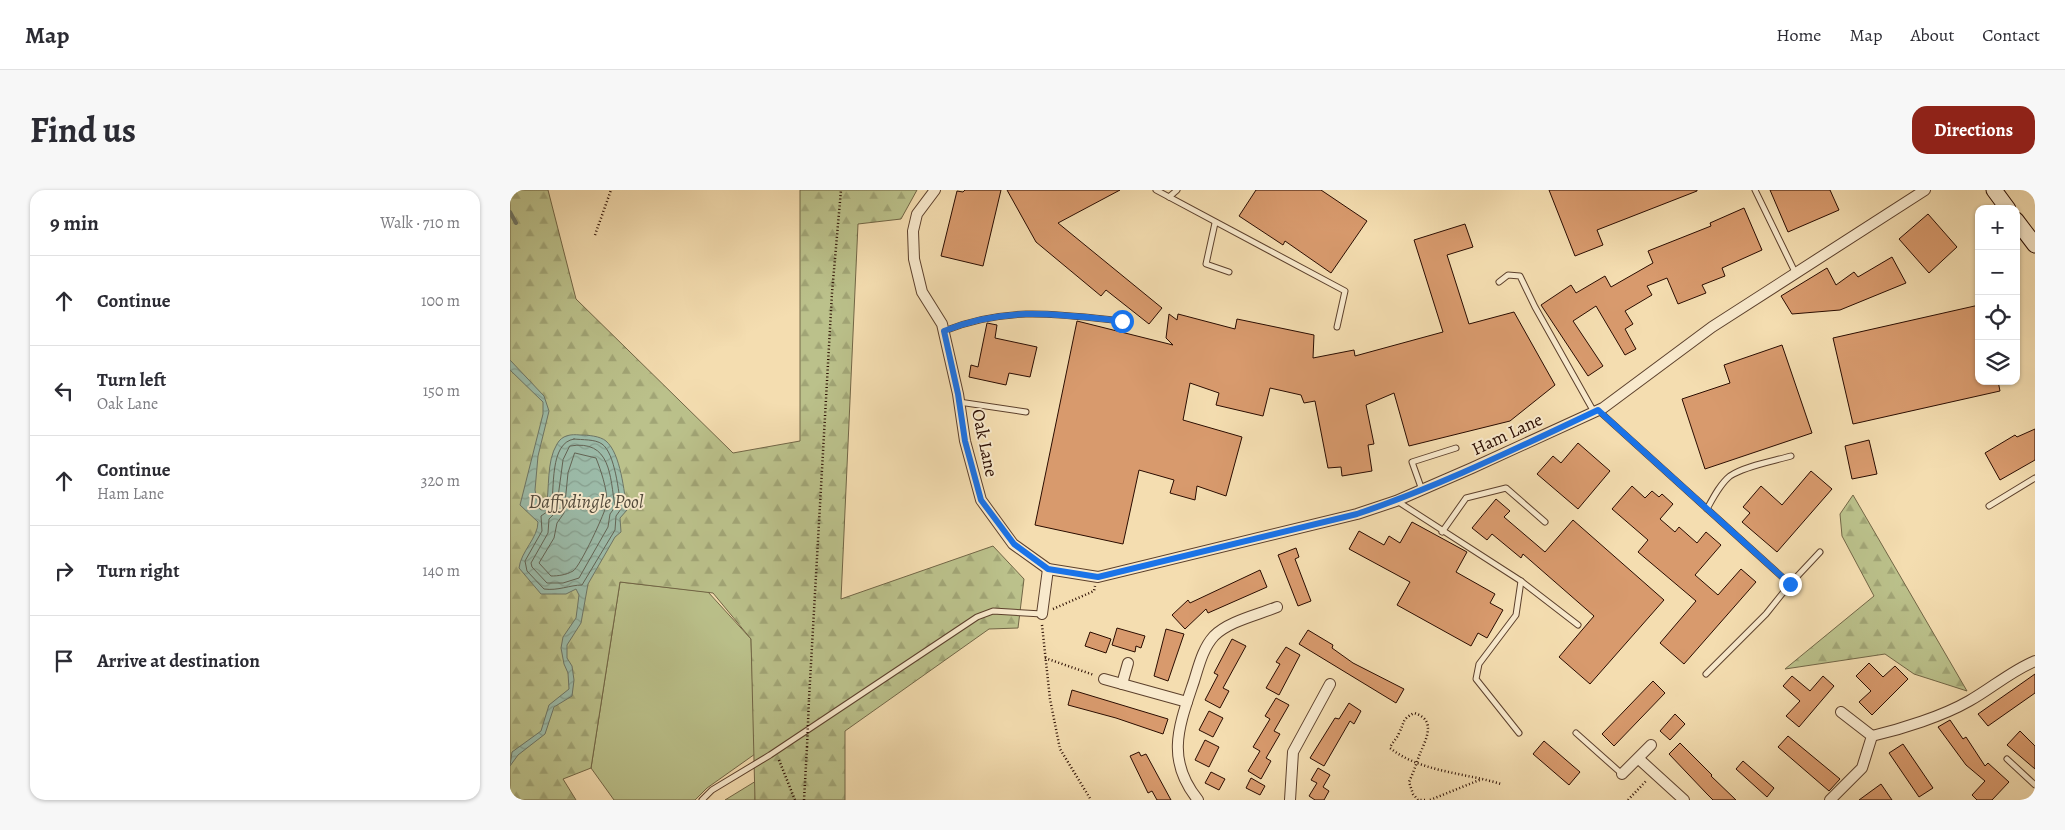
<!DOCTYPE html>
<html lang="en">
<head>
<meta charset="utf-8">
<style>
  :root { --surface:#fff; --page:#f7f7f7; --text:#2b2b33; --muted:#7c7c81; --line:#e1e1e2; --accent:#8f2418 }
  body { margin:0; font-family:Alegreya,serif; background:var(--page); color:var(--text) }
  .controls { position:absolute; right:15px; top:15px; display:grid; overflow:hidden; border-radius:10px; box-shadow:0 1px 4px #0004 }
  .controls button { width:45px; height:45px; display:grid; place-items:center; padding:0; border:0; border-bottom:1px solid var(--line); background:var(--surface); color:var(--text); font:25px sans-serif }
  .stop { position:absolute; width:15px; height:15px; margin:-11px; border:4px solid #1a73e8; border-radius:50%; background:#fff }
  .stop.end { background:#1a73e8; border-color:#fff; box-shadow:0 1px 5px #0008 }
  .list { margin:0; padding:0; list-style:none }
  h2 { display:flex; justify-content:space-between; align-items:center; height:65px; margin:0; padding:0 20px; font-size:21px }
  h2 small { font-size:16px; font-weight:400; color:var(--muted) }
  .list li { display:grid; grid-template-columns:32px 1fr auto; gap:15px; align-items:center; box-sizing:border-box; height:90px; padding:0 20px; border-top:1px solid var(--line) }
  .list b { display:block; font-size:19px; white-space:nowrap }
  .list p { margin:0; font-size:16px; white-space:nowrap; color:var(--muted) }
  .list em { font-size:16px; font-style:normal; color:var(--muted) }
  .icon { flex:none; width:28px; height:28px; fill:none; stroke:currentColor; stroke-width:2; stroke-linecap:round; stroke-linejoin:round }
  .map { position:relative; flex:none; width:1525px; height:610px; overflow:hidden; border-radius:15px }
  header { display:flex; align-items:center; gap:30px; box-sizing:border-box; height:70px; padding:0 25px; background:var(--surface); border-bottom:1px solid var(--line) }
  header strong { font-size:24px }
  nav { display:flex; gap:28px; margin-inline-start:auto; font-size:18px }
  .intro { display:flex; align-items:center; justify-content:space-between; box-sizing:border-box; height:120px; padding:0 30px }
  h1 { margin:0; font-size:35px }
  .button { padding:12px 22px; border-radius:15px; background:var(--accent); color:#fff; font-size:18px; font-weight:700 }
  main { display:flex; gap:30px; padding:0 30px }
  aside { flex:1; background:var(--surface); border-radius:15px; box-shadow:0 1px 4px #0004 }
  .map>svg:first-child { display:block }
  .grass { fill:#bbc18b; stroke:#726646 }
  .forest { fill:url(#forest-firs); stroke:#726646 }
  .water { fill:url(#water-waves); stroke:#6e7666 }
  .lines { fill:none; stroke-linecap:round; stroke-linejoin:round }
  .shore { stroke:#636455; stroke-width:1 }
  .stream { stroke:#6e7666; stroke-width:4 }
  .building { fill:#d89a6d; stroke:#2a0c00 }
  .lane-casing { stroke:#5c402c; stroke-width:7 }
  .street-casing { stroke:#5c402c; stroke-width:12 }
  .secondary-casing { stroke:#2a0c00; stroke-width:17 }
  .path { stroke:#2a0c00; stroke-width:2.5; stroke-dasharray:1 2.5; stroke-linecap:butt }
  .lane { stroke:#f8e9cc; stroke-width:5 }
  .street { stroke:#f8e9cc; stroke-width:10 }
  .secondary { stroke:#f8e9cc; stroke-width:15 }
  .path-bridge { stroke:#2a0c00; stroke-width:2.5; stroke-dasharray:1 2.5; stroke-linecap:butt }
  .route { stroke:#1a73e8; stroke-width:6 }
  .labels { text-anchor:middle; stroke-width:4; stroke-linejoin:round; paint-order:stroke }
  .street-label { font-size:18px; fill:#2a0c00; stroke:#f8e9cc }
  .water-label { font-size:19px; font-style:italic; fill:#524a3c; stroke:#f8e9cc }
</style>
</head>
<body>
<header>
<strong>Map</strong>
<nav><a>Home</a><a>Map</a><a>About</a><a>Contact</a></nav>
</header>
<div class="intro"><h1>Find us</h1><a class="button">Directions</a></div>
<main>
<aside>
<h2>9 min<small>Walk · 710 m</small></h2>
<ul class="list">
<li><svg class="icon" aria-label="ahead" viewBox="0 0 24 24"><path d="M12 20V5M6 11l6-6 6 6"/></svg><div><b>Continue</b></div><em>100 m</em></li>
<li><svg class="icon" aria-label="left" viewBox="0 0 24 24"><path d="M17 20v-9H6M10 6l-5 5 5 5"/></svg><div><b>Turn left</b><p>Oak Lane</p></div><em>150 m</em></li>
<li><svg class="icon" aria-label="ahead" viewBox="0 0 24 24"><path d="M12 20V5M6 11l6-6 6 6"/></svg><div><b>Continue</b><p>Ham Lane</p></div><em>320 m</em></li>
<li><svg class="icon" aria-label="right" viewBox="0 0 24 24"><path d="M7 20v-9h11M14 6l5 5-5 5"/></svg><div><b>Turn right</b></div><em>140 m</em></li>
<li><svg class="icon" aria-label="arrive" viewBox="0 0 24 24"><path d="M6 21V4h12l-3 4 3 4H6"/></svg><div><b>Arrive at destination</b></div></li>
</ul>
</aside>
<div class="map">
<svg width="1525" height="610" viewBox="0 0 1525 610">
  <defs>
    <pattern id="forest-firs" width="22" height="20" patternUnits="userSpaceOnUse" patternTransform="scale(1.25)"><rect width="22" height="20" fill="#bbc18b"/><path d="M5 1l3.5 6h-7zM16 11l3.5 6h-7z" fill="#a1a576"/></pattern>
    <pattern id="water-waves" width="16" height="10" patternUnits="userSpaceOnUse" patternTransform="scale(1.25)"><rect width="16" height="10" fill="#9cbcaa"/><path d="M0 5q4-4 8 0t8 0" fill="none" stroke="#87a090"/></pattern>
  </defs>
  <rect width="100%" height="100%" fill="#f4ddb0"/>
  <filter id="stains"><feTurbulence type="fractalNoise" baseFrequency=".004" numOctaves="4"/><feColorMatrix values="0 0 0 0 .2 0 0 0 0 .09 0 0 0 0 .02 0 0 0 .5 -.17"/></filter>
  <radialGradient id="worn" r=".72"><stop offset=".6" stop-color="#630" stop-opacity="0"/><stop offset="1" stop-color="#630" stop-opacity=".3"/></radialGradient>
  <g class="grass">
    <path d="M110 392 198 402 241 449 245 564 197 598 185 610H104L81 578Z"/>
    <path d="M246 591 245 610H215Z"/>
  </g>
  <g class="forest">
    <path d="M0 0H38L66 109 223 263 290 251V0H407L391 29 348 34 331 409 483 356 514 389 508 438 479 439 335 541V610H245L241 449 203 403 110 392 81 578 53 589 66 610H0Z"/>
    <path d="M1343 305 1457 501 1404 484 1375 464 1275 479 1364 406 1332 346 1330 324Z"/>
  </g>
  <path class="water" d="M0 170 34 206 39 221 28 266 25 300 29 318 31 320 36 318C40 298 36 272 47 254 52 245 61 244 70 245 78 245 90 246 96 251 111 264 114 302 117 320L110 328 111 342 105 347 78 394 71 433 57 455V468L62 476 64 490 62 506 44 517 35 544 8 565 0 576 2 562 31 541 39 515 59 499 58 483 54 474 51 458 53 447 66 428 69 405 66 399 56 404H31L9 378C11 361 28 348 28 332L10 315 33 224V212L0 180Z"/>
  <g class="lines">
    <g class="shore">
      <path d="M64 249C72 250 85 249 92 254 105 263 109 303 111 319L106 326 105 340 72 395C60 395 48 401 34 399L17 381 15 371 32 341 31 326 41 319C45 299 39 253 64 249Z"/>
      <path d="M60 256C101 249 100 286 105 317L100 324 98 337 69 388 53 393H37L22 377 21 373 38 343 39 329 46 322 53 270Z"/>
      <path d="M65 263 86 268C91 281 97 298 97 313 96 321 70 377 63 381 56 385 48 386 41 386L29 373 44 348 47 333 54 323 58 283Z"/>
    </g>
    <path class="stream" d="M0 22 6 33"/>
  </g>
  <g class="building">
    <path d="M455 0H491L473 76 431 66 447 1 453 2Z"/>
    <path d="M497 0H610L548 33 652 118 639 134 596 100 591 106 526 52Z"/>
    <path d="M746 0H811L857 31 821 83 775 51 773 55 729 26Z"/>
    <path d="M1039 0H1187V1L1087 40 1093 55 1065 66Z"/>
    <path d="M1260 0H1320L1329 20 1278 42Z"/>
    <path d="M1234 18 1252 60 1212 78 1215 86 1192 95 1196 103 1168 114 1157 88 1137 96 1142 105 1115 121 1123 134 1115 139 1126 159 1115 165 1086 116 1063 131 1093 176 1078 186 1031 115 1061 95 1066 103 1095 86 1101 97 1143 73 1138 61 1201 36 1200 33Z"/>
    <path d="M1418 24 1447 57 1419 83 1389 49Z"/>
    <path d="M955 34 963 57 937 65 959 134 1004 122 1045 195 1000 231 899 256 884 203 856 215 864 254 858 255 862 281 832 286 831 277 818 278 805 211 794 213 791 205 760 198 753 226 706 215 709 203 680 193 673 230 732 247 716 306 687 296 685 310 660 303 664 290 629 280 613 354 525 335 567 131 663 155 656 148 659 124 667 130 668 124 725 139 727 129 804 145 803 168 844 160 845 166 933 142 904 50Z"/>
    <path d="M1382 67 1396 93 1330 120 1282 124 1271 106 1317 78 1326 95 1344 82 1348 87Z"/>
    <path d="M1469 115V191H1488L1490 201 1343 234 1323 148Z"/>
    <path d="M477 133 487 135 485 148 527 157 520 187 499 183 496 195 459 187 461 175 468 177Z"/>
    <path d="M1272 155 1302 243 1195 279 1172 209 1220 193 1214 175Z"/>
    <path d="M1525 239V270L1490 290 1475 263 1505 245 1507 247Z"/>
    <path d="M1359 250 1367 284 1342 289 1335 256Z"/>
    <path d="M1068 253 1100 281 1068 319 1027 284 1043 266 1051 273Z"/>
    <path d="M1301 281 1322 299 1267 362 1232 332 1240 323 1233 317 1251 296 1272 315Z"/>
    <path d="M1122 296 1135 308 1142 301 1149 307 1152 304 1163 314 1150 329 1165 342 1169 337 1187 353 1196 342 1211 355 1185 385 1208 405 1231 379 1246 392 1174 474 1150 453 1186 411 1128 362 1138 350 1102 319Z"/>
    <path d="M986 309 1000 321 994 327 1035 362 1063 330 1154 410 1080 494 1049 467 1084 426 1013 364 1011 368 982 344 977 350 962 338Z"/>
    <path d="M902 332 957 362 946 382 985 404 980 413 993 420 977 448 968 443 961 456 887 415 900 392 839 359 849 341 874 355 879 346 890 353Z"/>
    <path d="M786 358 789 367 785 369 801 411 788 416 768 365Z"/>
    <path d="M750 380 757 397 698 423 696 419 675 439 662 425 678 410 680 413Z"/>
    <path d="M607 438 635 446 631 458 626 456 625 462 602 455Z"/>
    <path d="M656 439 674 444 658 491 644 486Z"/>
    <path d="M798 440 823 455 822 458 843 473 894 499 886 513 789 454Z"/>
    <path d="M580 442 601 449 596 463 575 456Z"/>
    <path d="M722 449 736 456 713 498 719 501 710 518 695 510 708 485 704 483Z"/>
    <path d="M776 457 790 465 769 505 756 498 770 474 766 472Z"/>
    <path d="M1359 473 1373 487 1385 476 1398 489 1362 525 1349 512 1361 501 1346 486Z"/>
    <path d="M1525 484V503L1478 536 1468 524Z"/>
    <path d="M1282 486 1300 501 1313 486 1324 496 1289 537 1276 526 1290 511 1273 496Z"/>
    <path d="M1143 491 1155 503 1104 556 1092 544Z"/>
    <path d="M562 500 658 529 653 544 606 528 558 515Z"/>
    <path d="M766 508 779 515 764 541 770 544 756 568 761 571 751 589 738 581 750 561 743 557 760 529 755 526Z"/>
    <path d="M839 513 851 521 844 534 840 531 814 576 800 568 825 528 829 529Z"/>
    <path d="M699 521 713 528 703 547 689 540Z"/>
    <path d="M1165 524 1175 534 1160 550 1150 541Z"/>
    <path d="M1440 530 1453 549 1456 547 1475 576 1478 573 1499 592 1482 610H1467L1462 605 1475 591 1456 575 1428 537Z"/>
    <path d="M1510 541 1525 556V579L1497 555Z"/>
    <path d="M1278 546 1330 589 1319 601 1268 557Z"/>
    <path d="M695 550 709 557 699 577 685 570Z"/>
    <path d="M1034 551 1070 582 1059 595 1023 564Z"/>
    <path d="M1170 553 1202 585 1201 586 1226 610H1203L1197 604 1159 564Z"/>
    <path d="M1393 554 1423 598 1409 607 1379 563Z"/>
    <path d="M629 562 631 566 636 564 661 610H647L642 601 638 603 620 566Z"/>
    <path d="M1233 571 1264 598 1257 607 1226 579Z"/>
    <path d="M808 578 820 585 813 597 819 601 814 610H805L799 606 807 593 801 590Z"/>
    <path d="M701 582 715 589 709 600 695 593Z"/>
    <path d="M741 588 755 596 750 605 736 598Z"/>
    <path d="M1371 594 1382 610H1349Z"/>
  </g>
  <g class="lines">
    <defs>
      <g id="lane">
        <path d="M646 0 835 101 827 137"/>
        <path d="M1245 0 1285 82"/>
        <path d="M659 7 667 0"/>
        <path d="M705 33 696 74 719 82"/>
        <path d="M989 92 998 85 1010 86 1025 117 1084 222"/>
        <path d="M434 141C496 116 547 124 612 131"/>
        <path d="M449 212 516 222"/>
        <path d="M1089 221 1280 394 1256 424 1196 484"/>
        <path d="M912 300 902 272 946 258"/>
        <path d="M887 311 1011 391 1068 435"/>
        <path d="M1479 316 1525 288"/>
        <path d="M1197 319C1203 308 1210 294 1220 286 1235 276 1264 271 1281 266"/>
        <path d="M932 342 956 308 996 298 1035 332"/>
        <path d="M1280 394 1310 362"/>
        <path d="M1009 543 966 489 969 474 1006 425 1011 391"/>
        <path d="M1066 543 1112 584"/>
        <path d="M1497 569 1525 595"/>
        <path d="M192 610 202 600 260 565 467 427 483 421 532 424"/>
      </g>
      <g id="street">
        <path d="M425 0 407 24 403 41 404 69 412 102 432 134 448 204 455 251 471 310 503 354 538 379 588 387 847 324 886 311 962 278 1093 218 1202 137 1415 0"/>
        <path d="M532 424 538 379"/>
        <path d="M594 489 677 512"/>
        <path d="M612 494 618 473"/>
        <path d="M1362 546C1392 539 1433 526 1459 511 1482 498 1501 481 1525 471"/>
        <path d="M1129 569 1174 610"/>
        <path d="M1112 584 1141 555"/>
        <path d="M688 610C655 569 669 536 684 491 689 475 693 458 704 446 719 431 748 425 767 417"/>
        <path d="M780 610 783 562 820 494"/>
        <path d="M1320 610 1352 578 1362 546 1331 522"/>
      </g>
      <g id="secondary">
        <path d="M1484 0 1498 19"/>
        <path d="M1506 30 1525 55"/>
      </g>
    </defs>
    <use href="#lane" class="lane-casing"/>
    <use href="#street" class="street-casing"/>
    <use href="#secondary" class="secondary-casing"/>
    <g class="path">
      <path d="M85 45 101 0"/>
      <path d="M543 419 584 401 585 396"/>
      <path d="M532 435 540 509 550 559 581 610"/>
      <path d="M535 468 584 485"/>
      <path d="M299 509 322 103 331 0"/>
      <path d="M269 570 285 610"/>
      <path d="M294 610 297 557"/>
      <path d="M915 610H908L903 604 899 592C903 583 906 575 909 566 915 551 928 530 904 523 891 530 895 532 889 543 887 549 882 552 880 558 910 582 956 583 991 594"/>
      <path d="M920 610 972 589"/>
      <path d="M1118 610 1136 591"/>
    </g>
    <use href="#lane" class="lane"/>
    <use href="#street" class="street"/>
    <use href="#secondary" class="secondary"/>
    <path class="path-bridge" d="M297 557 299 509"/>
  </g>
  <g class="lines">
    <path class="route" d="M612 131C547 124 496 116 434 141L448 204 455 251 471 310 504 354 538 379 588 387 847 324C930 296 1009 257 1088 220L1280 394"/>
  </g>
  <g class="labels">
    <g class="street-label">
      <text transform="translate(997 244) rotate(-25)" y="6">Ham Lane</text>
      <text transform="translate(475 253) rotate(78)" y="6">Oak Lane</text>
    </g>
    <g class="water-label">
      <text x="76" y="318">Daffydingle Pool</text>
    </g>
  </g>
  <rect width="100%" height="100%" filter="url(#stains)"/>
  <rect width="100%" height="100%" fill="url(#worn)"/>
</svg>
<div class="controls">
<button>+</button>
<button>−</button>
<button><svg class="icon" aria-label="locate" viewBox="0 0 24 24"><circle cx="12" cy="12" r="6"/><path d="M12 2v4M12 18v4M2 12h4M18 12h4"/></svg></button>
<button><svg class="icon" aria-label="layers" viewBox="0 0 24 24"><path d="M12 4l9 5-9 5-9-5zM3 14l9 5 9-5"/></svg></button>
</div>
<div class="stop" style="left:612px;top:131px"></div>
<div class="stop end" style="left:1280px;top:394px"></div>
</div>
</main>
</body>
</html>
